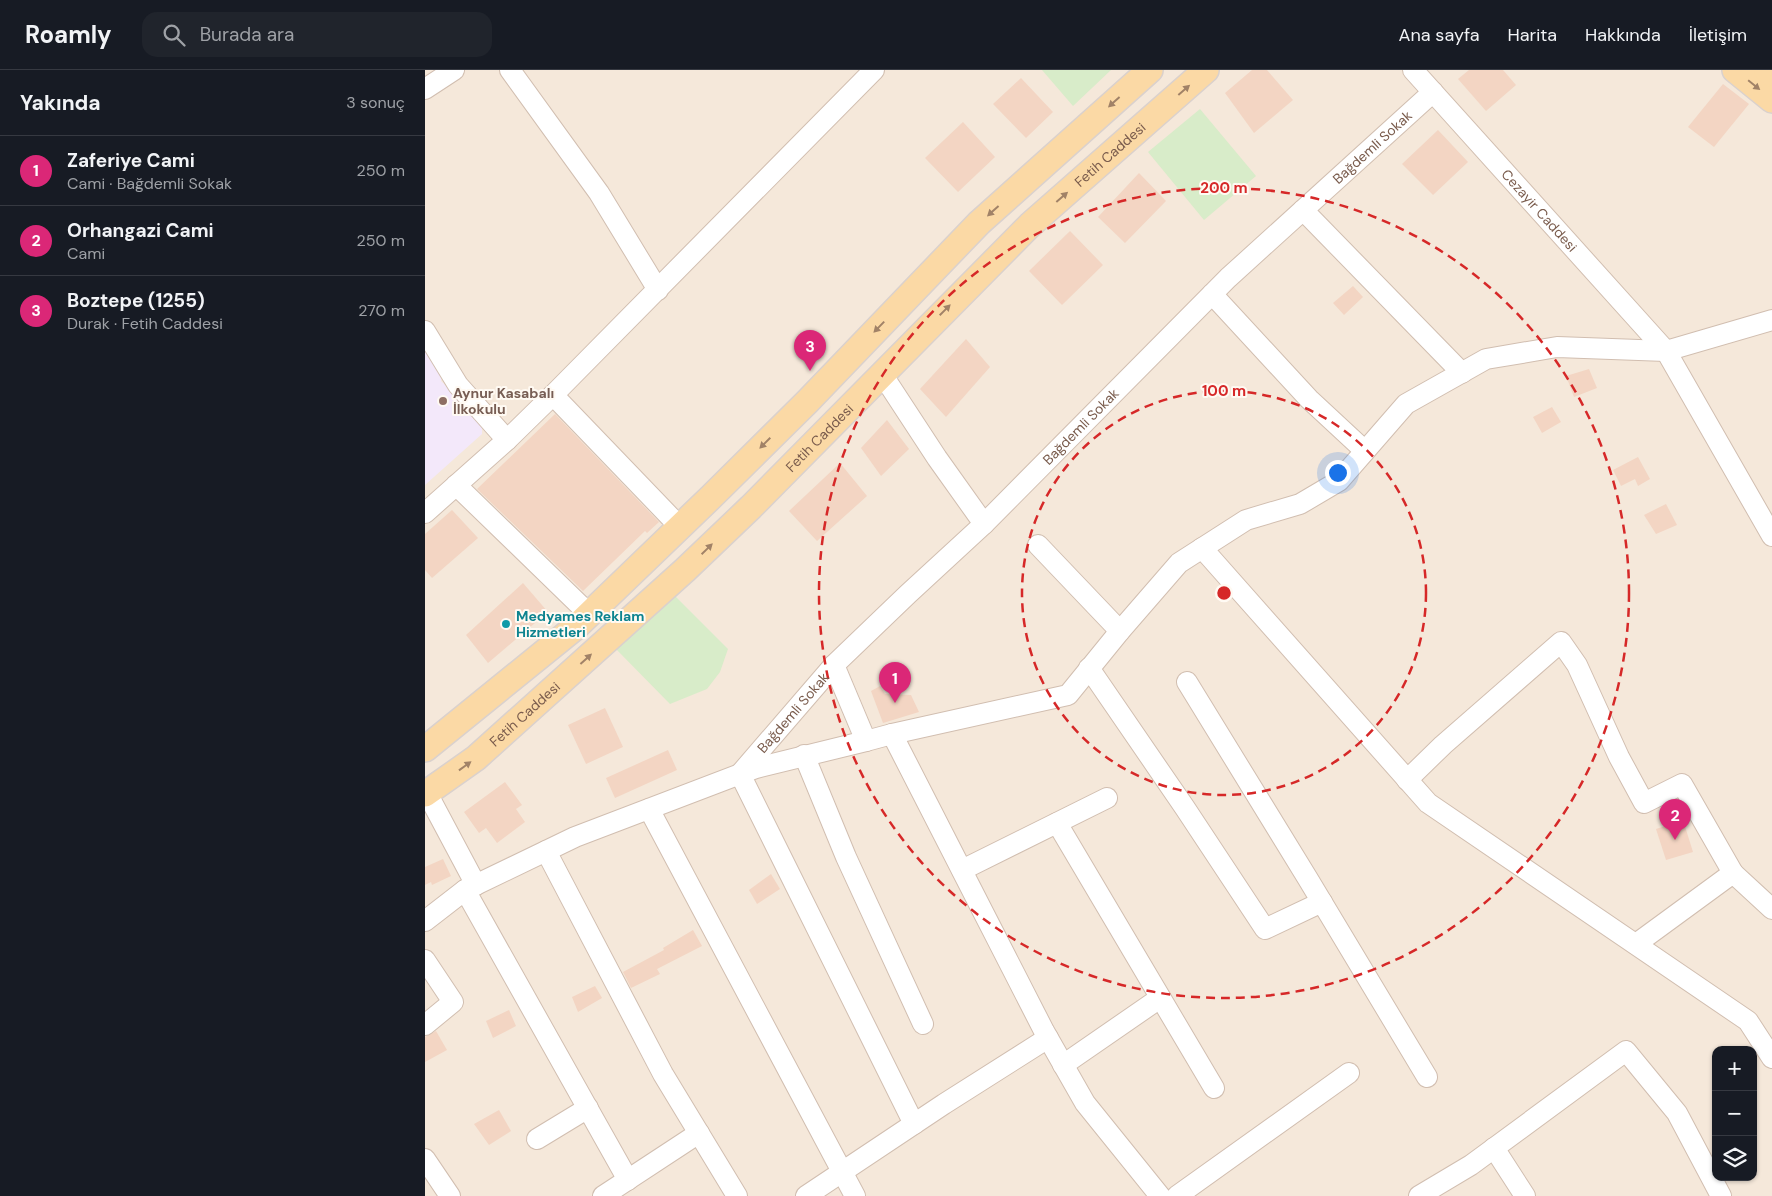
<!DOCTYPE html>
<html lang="tr">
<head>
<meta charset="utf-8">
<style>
  :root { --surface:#171b24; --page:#20242c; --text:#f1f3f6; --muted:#9ea1a6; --line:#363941; --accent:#db2777 }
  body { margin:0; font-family:"DM Sans",sans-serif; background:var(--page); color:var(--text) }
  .controls { position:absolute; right:15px; bottom:15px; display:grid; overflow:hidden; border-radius:10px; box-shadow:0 1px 4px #0004 }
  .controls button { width:45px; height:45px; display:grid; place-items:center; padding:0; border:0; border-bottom:1px solid var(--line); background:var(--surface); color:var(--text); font:25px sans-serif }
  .you { position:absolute; left:912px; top:402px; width:18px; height:18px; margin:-12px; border:4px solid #fff; border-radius:50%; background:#1a73e8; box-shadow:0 0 0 8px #1a73e833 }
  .badge { display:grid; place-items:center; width:32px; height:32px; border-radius:50%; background:var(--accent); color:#fff; font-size:16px; font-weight:700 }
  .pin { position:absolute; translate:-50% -41px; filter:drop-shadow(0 1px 2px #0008) }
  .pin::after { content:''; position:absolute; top:26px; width:18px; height:15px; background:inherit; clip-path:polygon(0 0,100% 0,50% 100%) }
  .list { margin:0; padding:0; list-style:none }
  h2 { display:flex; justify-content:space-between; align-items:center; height:65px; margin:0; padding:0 20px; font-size:21px }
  h2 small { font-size:16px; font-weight:400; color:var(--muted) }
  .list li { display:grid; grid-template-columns:32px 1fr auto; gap:15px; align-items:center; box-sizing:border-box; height:70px; padding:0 20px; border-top:1px solid var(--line) }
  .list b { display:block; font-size:19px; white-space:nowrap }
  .list p { margin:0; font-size:16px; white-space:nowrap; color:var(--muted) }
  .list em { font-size:16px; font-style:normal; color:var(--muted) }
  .icon { flex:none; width:28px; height:28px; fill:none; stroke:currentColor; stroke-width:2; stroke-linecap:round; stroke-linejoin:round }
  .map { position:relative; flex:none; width:1347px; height:1126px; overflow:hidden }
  header { display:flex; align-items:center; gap:30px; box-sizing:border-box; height:70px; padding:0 25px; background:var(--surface); border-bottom:1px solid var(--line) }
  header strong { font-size:24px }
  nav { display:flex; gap:28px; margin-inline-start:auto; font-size:18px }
  .search { width:350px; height:45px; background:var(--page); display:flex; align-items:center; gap:12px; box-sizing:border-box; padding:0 18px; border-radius:15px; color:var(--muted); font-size:19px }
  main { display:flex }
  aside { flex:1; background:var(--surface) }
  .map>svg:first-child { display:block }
  .residential { fill:#f5e8da; fill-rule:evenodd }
  .education { fill:#f3e8fa }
  .green { fill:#d8ecc9 }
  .building { fill:#f3d5c3 }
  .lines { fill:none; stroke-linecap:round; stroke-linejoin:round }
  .minor-casing { stroke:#d1beb0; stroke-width:22 }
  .major-casing { stroke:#dad1cd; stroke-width:28 }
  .minor { stroke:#fff; stroke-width:20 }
  .major { stroke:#fbd9a5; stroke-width:25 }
  .oneway { fill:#a18267 }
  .ring { fill:none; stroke:#d62828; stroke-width:2.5; stroke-dasharray:9 6 }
  .education-dot { fill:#8d6e63; stroke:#fffaf3; stroke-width:2 }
  .culture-dot { fill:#0f9aa8; stroke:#fffaf3; stroke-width:2 }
  .labels { text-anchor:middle; stroke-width:4; stroke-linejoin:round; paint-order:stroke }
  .street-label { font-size:14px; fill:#7a5c4d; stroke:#fffaf3 }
  .education-label { font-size:14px; font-weight:bold; fill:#785e54; stroke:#fffaf3; text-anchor:start }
  .culture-label { font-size:14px; font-weight:bold; fill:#0d838f; stroke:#fffaf3; text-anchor:start }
  .centre { fill:#d62828; stroke:#fffaf3; stroke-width:2.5 }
  .ring-label { font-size:15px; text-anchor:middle; font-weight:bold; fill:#d62828; stroke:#fffaf3; stroke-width:4; stroke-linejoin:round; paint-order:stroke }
</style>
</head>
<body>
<header>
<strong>Roamly</strong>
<div class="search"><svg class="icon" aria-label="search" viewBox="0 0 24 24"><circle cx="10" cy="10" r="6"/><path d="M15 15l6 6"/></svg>Burada ara</div>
<nav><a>Ana sayfa</a><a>Harita</a><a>Hakkında</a><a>İletişim</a></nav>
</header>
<main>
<aside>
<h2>Yakında<small>3 sonuç</small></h2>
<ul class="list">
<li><span class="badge">1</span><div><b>Zaferiye Cami</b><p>Cami · Bağdemli Sokak</p></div><em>250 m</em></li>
<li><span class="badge">2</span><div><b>Orhangazi Cami</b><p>Cami</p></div><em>250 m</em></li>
<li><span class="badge">3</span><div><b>Boztepe (1255)</b><p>Durak · Fetih Caddesi</p></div><em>270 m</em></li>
</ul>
</aside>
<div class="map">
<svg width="1347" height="1126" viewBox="0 0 1347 1126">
  <rect width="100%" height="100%" fill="#fdf6ec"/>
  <path class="residential" d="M0 0H1347V1126H0ZM1291 980H1328V1107H1291Z"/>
  <path class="education" d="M0 270 18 301 16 311 57 351V364L0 415Z"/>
  <g class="green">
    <path d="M617 0H686L648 36Z"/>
    <path d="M775 39 831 106 779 150 723 82Z"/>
    <path d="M247 523 303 579 295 602 282 619 245 634 190 578Z"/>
  </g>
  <g class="building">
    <path d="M827 0H842L868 30 829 63 800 23Z"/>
    <path d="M1044 0H1078L1091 15 1061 41 1033 9Z"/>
    <path d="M596 8 628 42 601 68 568 34Z"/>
    <path d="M1298 14 1324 34 1289 77 1263 57Z"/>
    <path d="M538 52 570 87 533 122 500 88Z"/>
    <path d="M1013 60 1043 92 1008 125 977 94Z"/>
    <path d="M714 103 741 131 700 173 673 147Z"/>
    <path d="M645 161 678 195 637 235 604 201Z"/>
    <path d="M928 216 938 227 919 245 908 233Z"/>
    <path d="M541 269 565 297 521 347 495 319Z"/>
    <path d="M1164 299 1172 318 1149 327 1141 306Z"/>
    <path d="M1127 337 1136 352 1117 363 1108 347Z"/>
    <path d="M130 344 234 452 222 463 220 461 158 521 52 419Z"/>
    <path d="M462 350 484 379 456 406 436 378Z"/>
    <path d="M1213 387 1225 409 1213 416 1210 409 1196 416 1188 400Z"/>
    <path d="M415 393 442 426 392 471 364 441Z"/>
    <path d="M1241 434 1252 455 1231 464 1219 445Z"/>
    <path d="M27 440 53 468 7 508 0 500V464Z"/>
    <path d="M98 513 123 542 63 593 41 565Z"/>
    <path d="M455 616 460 624 486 625 494 642 458 653 446 621Z"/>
    <path d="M180 638 198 677 161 694 143 655Z"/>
    <path d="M243 680 252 700 190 728 181 708Z"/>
    <path d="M80 712 97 735 91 739 100 752 72 773 61 758 54 763 39 742Z"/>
    <path d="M1258 750 1268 782 1241 790 1231 759Z"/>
    <path d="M18 789 26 806 7 815 6 812 0 815V797Z"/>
    <path d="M346 804 355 819 332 834 324 820Z"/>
    <path d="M268 860 277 876 232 899 235 904 206 918 198 902 239 880 238 878Z"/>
    <path d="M170 916 177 928 153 942 147 927Z"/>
    <path d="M84 940 91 956 68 968 61 951Z"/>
    <path d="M11 961 22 980 0 992V967Z"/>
    <path d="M74 1040 86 1061 64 1075 49 1054Z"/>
  </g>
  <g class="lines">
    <defs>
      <g id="minor">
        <path d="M85 0 174 123 233 220"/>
        <path id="s1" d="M988 0 1241 281 1347 466"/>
        <path d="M0 19 29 0"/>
        <path d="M878 140 1037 303"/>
        <path d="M787 224 884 329 940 381"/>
        <path d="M0 261 33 315 82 370"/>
        <path d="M457 304 512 388 559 454"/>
        <path d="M128 325 255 457"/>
        <path d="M31 415 164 544"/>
        <path d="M0 443 82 370 128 325 449 0"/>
        <path d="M613 475 695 561"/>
        <path d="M777 478 1003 733 1323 951 1347 988"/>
        <path d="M409 595 441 671"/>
        <path d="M664 598 760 738 840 859 897 832"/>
        <path d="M762 612 883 809 1002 1007"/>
        <path d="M467 664 619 961 660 1033 735 1126"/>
        <path d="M379 685 421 787 498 954"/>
        <path d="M982 710 1018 675 1136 572 1152 595 1194 687 1219 733 1257 714 1308 803"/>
        <path d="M2 723 51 815"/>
        <path d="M224 739 430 1126"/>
        <path d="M632 753 789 1018"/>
        <path d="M121 781 238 1004 312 1126"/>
        <path d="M537 800 682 728"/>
        <path d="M40 820 203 1110"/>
        <path d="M0 851 40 820 150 767 331 698 441 671 467 664 643 625 695 561 754 493 821 450 875 434 914 411 981 334 1061 289 1132 277 1241 281 1347 250"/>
        <path d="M1211 874 1308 803 1347 839"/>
        <path d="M0 890 28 932 0 955"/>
        <path d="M638 995 735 928"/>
        <path id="s2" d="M489 1054 315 704 409 595 483 524 559 454 803 208 1008 22"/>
        <path d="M112 1069 163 1038"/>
        <path d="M1069 1078 1100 1126"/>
        <path d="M0 1089 25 1126"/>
        <path d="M178 1126 274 1063"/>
        <path d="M381 1126 519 1034 623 968"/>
        <path d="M752 1126 924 1003"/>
        <path d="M994 1126 1046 1095 1201 981 1252 1043 1296 1126"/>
      </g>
      <g id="major">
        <path d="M1310 0 1347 30"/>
        <path d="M1342 0 1347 4"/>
        <path d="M0 679 153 555 286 427 382 332 554 153 725 0"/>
        <path id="s3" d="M0 724 51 688 260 500 326 437 605 155 781 0"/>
      </g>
    </defs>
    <use href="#minor" class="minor-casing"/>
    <use href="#major" class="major-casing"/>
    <use href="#minor" class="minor"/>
    <use href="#major" class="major"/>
  </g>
  <defs><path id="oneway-solid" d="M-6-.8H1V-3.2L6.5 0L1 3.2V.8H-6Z" transform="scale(1.25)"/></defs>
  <g class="oneway">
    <use href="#oneway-solid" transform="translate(1329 15) rotate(39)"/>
    <use href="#oneway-solid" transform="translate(759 20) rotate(-41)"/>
    <use href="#oneway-solid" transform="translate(689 32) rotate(138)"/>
    <use href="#oneway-solid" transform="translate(637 127) rotate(-41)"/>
    <use href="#oneway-solid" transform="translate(568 141) rotate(138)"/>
    <use href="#oneway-solid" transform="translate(520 240) rotate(-45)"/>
    <use href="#oneway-solid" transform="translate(454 257) rotate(134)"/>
    <use href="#oneway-solid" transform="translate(340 373) rotate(135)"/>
    <use href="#oneway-solid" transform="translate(282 479) rotate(-44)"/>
    <use href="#oneway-solid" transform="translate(161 589) rotate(-42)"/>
    <use href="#oneway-solid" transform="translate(40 696) rotate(-36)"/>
  </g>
  <g class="ring">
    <circle cx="799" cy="523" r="202"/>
    <circle cx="799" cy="523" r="405"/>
  </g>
  <circle class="education-dot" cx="18" cy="331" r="5"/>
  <circle class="culture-dot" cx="81" cy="554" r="5"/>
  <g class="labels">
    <g class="street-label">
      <text dy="5" stroke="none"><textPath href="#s2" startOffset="1282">Bağdemli Sokak</textPath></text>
      <text dy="5" stroke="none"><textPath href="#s3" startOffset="938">Fetih Caddesi</textPath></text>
      <text dy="5" stroke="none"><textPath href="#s1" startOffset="189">Cezayir Caddesi</textPath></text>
      <text dy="5" stroke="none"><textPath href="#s2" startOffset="878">Bağdemli Sokak</textPath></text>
      <text dy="5" stroke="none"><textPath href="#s3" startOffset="532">Fetih Caddesi</textPath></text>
      <text dy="5" stroke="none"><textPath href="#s2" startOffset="472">Bağdemli Sokak</textPath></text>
      <text dy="5" stroke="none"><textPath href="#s3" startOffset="128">Fetih Caddesi</textPath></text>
    </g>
    <g class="education-label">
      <text x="28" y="328">Aynur Kasabalı<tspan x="28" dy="16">İlkokulu</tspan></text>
    </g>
    <g class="culture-label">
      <text x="91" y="551">Medyames Reklam<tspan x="91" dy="16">Hizmetleri</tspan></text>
    </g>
  </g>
  <circle cx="799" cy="523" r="8" class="centre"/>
  <g class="ring-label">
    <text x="799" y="123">200 m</text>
    <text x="799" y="326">100 m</text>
  </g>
</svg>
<div class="controls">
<button>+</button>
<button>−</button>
<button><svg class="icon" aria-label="layers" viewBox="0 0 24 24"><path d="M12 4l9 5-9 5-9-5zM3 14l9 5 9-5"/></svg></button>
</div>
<div class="you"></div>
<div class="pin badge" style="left:470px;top:633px">1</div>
<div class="pin badge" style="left:1250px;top:770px">2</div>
<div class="pin badge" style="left:385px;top:301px">3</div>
</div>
</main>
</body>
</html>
